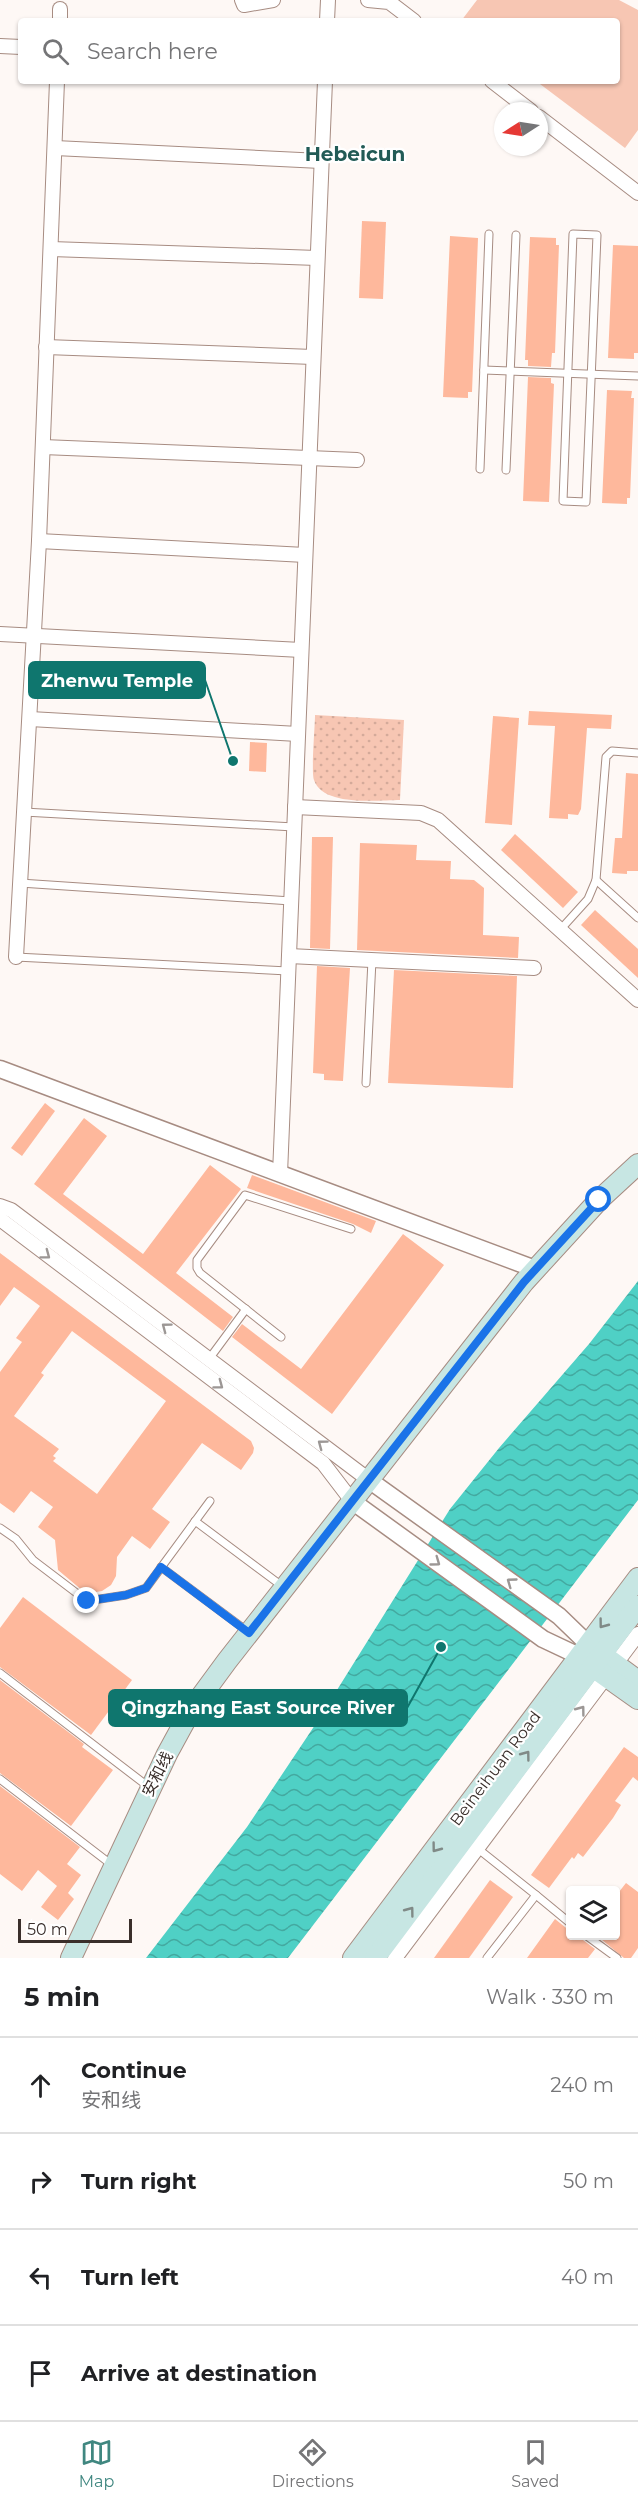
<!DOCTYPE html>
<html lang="en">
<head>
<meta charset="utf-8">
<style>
  :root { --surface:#fff; --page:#f6f6f6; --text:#202124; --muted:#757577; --line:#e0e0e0; --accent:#408780 }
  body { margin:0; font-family:Montserrat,"Noto Sans SC",sans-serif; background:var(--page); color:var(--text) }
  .controls { position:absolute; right:18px; bottom:18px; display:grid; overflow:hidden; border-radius:6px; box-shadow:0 2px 4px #0004 }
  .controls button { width:54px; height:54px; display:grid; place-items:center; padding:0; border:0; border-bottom:2px solid var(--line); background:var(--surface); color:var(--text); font:30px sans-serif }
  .compass { position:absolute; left:494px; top:102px; width:54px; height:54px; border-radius:50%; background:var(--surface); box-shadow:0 2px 4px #0004; rotate:258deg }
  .scale { position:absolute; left:18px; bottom:15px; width:114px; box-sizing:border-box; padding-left:6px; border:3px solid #3a2f2b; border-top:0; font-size:16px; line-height:21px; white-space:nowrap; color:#3a2f2b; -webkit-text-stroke:4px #fff; paint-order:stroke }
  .stop { position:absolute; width:18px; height:18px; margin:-14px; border:4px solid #1a73e8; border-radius:50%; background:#fff }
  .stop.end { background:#1a73e8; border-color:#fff; box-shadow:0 2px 6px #0008 }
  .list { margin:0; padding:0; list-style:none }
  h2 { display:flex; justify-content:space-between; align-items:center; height:78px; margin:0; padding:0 24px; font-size:26px }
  h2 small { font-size:20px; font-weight:400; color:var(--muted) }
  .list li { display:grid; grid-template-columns:39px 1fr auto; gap:18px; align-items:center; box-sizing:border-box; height:96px; padding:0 24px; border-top:2px solid var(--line) }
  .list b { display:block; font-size:22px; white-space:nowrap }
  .list p { margin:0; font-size:20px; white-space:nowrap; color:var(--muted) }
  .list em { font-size:20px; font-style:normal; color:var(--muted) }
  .icon { flex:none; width:33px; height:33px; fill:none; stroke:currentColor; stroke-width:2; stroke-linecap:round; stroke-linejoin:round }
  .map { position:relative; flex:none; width:638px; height:1958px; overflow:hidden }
  .search { position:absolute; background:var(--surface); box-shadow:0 2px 4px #0004; left:18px; right:18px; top:18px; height:66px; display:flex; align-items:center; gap:15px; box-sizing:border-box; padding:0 21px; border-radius:6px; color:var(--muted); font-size:22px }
  .sheet { height:462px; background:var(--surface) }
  nav { display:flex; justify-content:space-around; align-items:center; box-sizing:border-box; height:84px; border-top:2px solid var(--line); background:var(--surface); font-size:16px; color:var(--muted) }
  nav a { display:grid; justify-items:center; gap:3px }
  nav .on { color:var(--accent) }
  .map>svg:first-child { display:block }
  .park { fill:url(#park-dots) }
  .pitch { fill:#f7c6b3 }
  .water { fill:url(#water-waves) }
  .building { fill:#feb89c; fill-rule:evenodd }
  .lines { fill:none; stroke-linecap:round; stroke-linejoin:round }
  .service-casing { stroke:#a78c82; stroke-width:9 }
  .minor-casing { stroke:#a78c82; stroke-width:16 }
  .tertiary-casing { stroke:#a78c82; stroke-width:19 }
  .secondary-casing { stroke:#a78c82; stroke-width:22 }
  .service { stroke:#fff; stroke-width:7 }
  .minor { stroke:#fff; stroke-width:14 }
  .tertiary { stroke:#fff; stroke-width:16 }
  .secondary { stroke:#c7e6e3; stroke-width:20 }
  .oneway { stroke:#9c9795 }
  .oneway2 { stroke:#808a87 }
  .route { stroke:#1a73e8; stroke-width:8 }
  .labels { text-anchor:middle; stroke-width:4.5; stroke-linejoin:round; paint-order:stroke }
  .street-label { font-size:16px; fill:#3a2f2b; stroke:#fff }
  .quarter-label { font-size:20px; font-weight:bold; fill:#225b56; stroke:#fff }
  .leader { fill:none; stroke:#0f766e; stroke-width:2 }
  .callout-dot { fill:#0f766e; stroke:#fff; stroke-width:2 }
  .callout { fill:#0f766e; stroke:#0f766e; stroke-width:2 }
  .callout-label { font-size:18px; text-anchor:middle; font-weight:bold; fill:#fff }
</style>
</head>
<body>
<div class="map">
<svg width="638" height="1958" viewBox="0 0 638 1958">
  <defs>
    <pattern id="park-dots" width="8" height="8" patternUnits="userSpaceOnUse" patternTransform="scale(1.5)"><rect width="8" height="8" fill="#f7c6b3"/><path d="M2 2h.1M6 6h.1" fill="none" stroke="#d4aa9a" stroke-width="1.8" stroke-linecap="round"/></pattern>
    <pattern id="water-waves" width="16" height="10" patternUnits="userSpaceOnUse" patternTransform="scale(1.5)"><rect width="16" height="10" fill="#4fd0c5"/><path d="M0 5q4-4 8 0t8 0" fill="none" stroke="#43a9a0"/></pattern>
  </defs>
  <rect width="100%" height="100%" fill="#fef8f5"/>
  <path class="park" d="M315 715 404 720 400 800C378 800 323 807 314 780 311 772 315 727 315 715Z"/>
  <path class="pitch" d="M477 0H619L638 10V130L625 148 536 81H617V21H461Z"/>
  <path class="water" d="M638 1281V1500L288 1958H146L247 1827 317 1722 450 1509 499 1448 589 1344Z"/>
  <g class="building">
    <path d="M362 221 386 222 383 299 359 298Z"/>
    <path d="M450 236 478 238 472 392H468V398L443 397Z"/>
    <path d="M530 237 556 238V245H559L555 353H552L551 367 528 366V360H525Z"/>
    <path d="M613 245 638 246V353H634V359L608 358Z"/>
    <path d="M528 377 551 378V383L554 384 549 502 523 501Z"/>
    <path d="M607 390 632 391 631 398H634L630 498H627V504L602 503Z"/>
    <path d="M529 711 612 715 611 729 587 728 581 809 578 815 568 814V819L549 818 555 726 528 725Z"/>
    <path d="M493 716 519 718 512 825 485 823Z"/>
    <path d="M250 742 267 743 266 772 249 771Z"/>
    <path d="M626 773 638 774V871H627V874L612 873 615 838H622Z"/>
    <path d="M515 834 578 892 563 908 501 850Z"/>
    <path d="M312 837H333L330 949 310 948Z"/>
    <path d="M360 843 417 845 416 860 451 861 450 879 474 880 484 888 483 935 519 937 518 958 357 950Z"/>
    <path d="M595 910 638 949V978L581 925Z"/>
    <path d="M317 966 350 968 343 1081 324 1080V1074L313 1073Z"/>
    <path d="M394 970 517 976 513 1088 388 1083Z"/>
    <path d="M45 1103 55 1111 22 1156 11 1148Z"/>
    <path d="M84 1118 107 1136 63 1194 143 1254 210 1165 241 1189 176 1273 233 1317 223 1331 34 1184Z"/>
    <path d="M252 1175 376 1221 371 1233 353 1224 247 1188Z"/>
    <path d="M403 1234 444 1265 332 1414 232 1337 242 1324 301 1369Z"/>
    <path d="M0 1253 251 1441 254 1448 253 1453 241 1470 202 1443 152 1509 170 1522 150 1549 132 1536 117 1557 116 1576 111 1585 102 1591 90 1593 83 1591 58 1570 55 1540 38 1527 53 1507 31 1491 14 1513 0 1503V1372L22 1342 16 1338 40 1306 14 1287 0 1306ZM72 1331 166 1401 97 1494 53 1461 56 1458 53 1456 59 1449 14 1416 44 1375 41 1373Z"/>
    <path d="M23 1597 132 1680 91 1735 0 1667V1628Z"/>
    <path d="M0 1680 84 1744 82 1747 113 1770 71 1826 0 1773Z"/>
    <path d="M624 1747 638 1757V1781L633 1777 615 1801 621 1805 613 1818 583 1857 578 1853 574 1859 572 1857 549 1888 531 1875Z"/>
    <path d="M0 1786 80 1847 67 1864 81 1875 68 1893 74 1899 58 1920 41 1907 57 1886 38 1870 22 1891 0 1874Z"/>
    <path d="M490 1880 513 1897 469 1958H434Z"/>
    <path d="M626 1883 638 1892V1948L631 1958H624L596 1935H615V1897Z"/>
    <path d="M555 1919 570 1931V1935H581L583 1940 595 1949 588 1958H527Z"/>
  </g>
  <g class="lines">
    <defs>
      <g id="service">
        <path d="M573 234 597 235 586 502 563 501Z"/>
        <path d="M484 370 638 376"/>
        <path d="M480 469 489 234"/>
        <path d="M506 470 516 235"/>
        <path d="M24 812 294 827"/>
        <path d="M596 880 638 918"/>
        <path d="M20 883 291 901"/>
        <path d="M560 930 588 899 596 880 606 757 612 751 638 753"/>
        <path d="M16 957 288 971"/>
        <path d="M366 1083 372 960"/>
        <path d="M281 1337 200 1273 197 1268V1260L245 1195 351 1229"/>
        <path d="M209 1359 246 1309"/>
        <path d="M195 1521 282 1586"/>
        <path d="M0 1528 16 1539 33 1560 87 1601 126 1595 146 1588 210 1501"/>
        <path d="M161 1567 247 1631"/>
        <path d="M0 1673 150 1788"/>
        <path d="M0 1779 112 1865"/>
        <path d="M477 1848 536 1895 487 1958"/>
        <path d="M536 1895 570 1923"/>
        <path d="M587 1936 617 1958"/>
      </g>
      <g id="minor">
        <path d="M242 0 244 5 273 0"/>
        <path d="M368 0 389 2 414 21"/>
        <path d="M60 21V9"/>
        <path d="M327 21 328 0"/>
        <path d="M0 46 21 47"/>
        <path d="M492 81 531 111"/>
        <path d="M539 117 638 193"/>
        <path d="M55 148 321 161"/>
        <path d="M51 249 317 258"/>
        <path d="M46 347 313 357"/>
        <path d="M43 447 357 460"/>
        <path d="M39 541 305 555"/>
        <path d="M0 634 301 650"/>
        <path d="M30 719 298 734"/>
        <path d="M295 807 421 813 438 820 638 1000"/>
        <path d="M289 956 534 968"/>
        <path d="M16 957 39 541 57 81"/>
        <path d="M280 1174 325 81"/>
        <path d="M0 1206 11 1210 369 1480"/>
        <path d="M0 1219 323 1463 352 1501"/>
        <path d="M395 1958 638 1634"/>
      </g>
      <g id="tertiary">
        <path d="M0 1069 535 1269"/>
        <path d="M369 1480 559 1616 588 1644"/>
        <path d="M352 1501 543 1639 579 1656"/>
      </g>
      <g id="secondary">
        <path d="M592 1647 638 1681"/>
        <path d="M583 1660 638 1699"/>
        <path d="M71 1958 167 1754 191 1710 227 1661 524 1282 599 1200 638 1164"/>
        <path d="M353 1958 638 1578"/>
        <path d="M375 1958 638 1606"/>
      </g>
    </defs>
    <use href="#service" class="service-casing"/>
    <use href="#minor" class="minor-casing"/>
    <use href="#tertiary" class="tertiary-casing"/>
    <use href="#secondary" class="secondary-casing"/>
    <use href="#service" class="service"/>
    <use href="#minor" class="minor"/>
    <use href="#tertiary" class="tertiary"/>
    <use href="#secondary" class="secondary"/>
  </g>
  <defs><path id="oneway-chevron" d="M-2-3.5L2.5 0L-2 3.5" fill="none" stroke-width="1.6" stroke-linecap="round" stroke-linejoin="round" transform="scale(1.5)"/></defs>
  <g class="oneway">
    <use href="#oneway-chevron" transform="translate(46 1255) rotate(37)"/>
    <use href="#oneway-chevron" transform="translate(166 1327) rotate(-143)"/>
    <use href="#oneway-chevron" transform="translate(219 1385) rotate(37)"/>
    <use href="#oneway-chevron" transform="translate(322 1444) rotate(-143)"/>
    <use href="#oneway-chevron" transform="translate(436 1562) rotate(36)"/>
    <use href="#oneway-chevron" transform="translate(511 1582) rotate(-144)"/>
    <use href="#oneway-chevron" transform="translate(581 1710) rotate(-53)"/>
  </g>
  <g class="oneway2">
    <use href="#oneway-chevron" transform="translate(603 1624) rotate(127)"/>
    <use href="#oneway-chevron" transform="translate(526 1755) rotate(-53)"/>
    <use href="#oneway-chevron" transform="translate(436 1848) rotate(127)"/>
    <use href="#oneway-chevron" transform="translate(410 1911) rotate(-53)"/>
  </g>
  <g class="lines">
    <path class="route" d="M87 1601 126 1595 146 1588 161 1567 249 1633 524 1282 599 1200"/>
  </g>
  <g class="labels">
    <g class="street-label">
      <text transform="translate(495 1768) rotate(-53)" y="6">Beineihuan Road</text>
      <text transform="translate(157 1774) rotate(-63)" y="6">安和线</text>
    </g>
    <g class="quarter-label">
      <text x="355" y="161">Hebeicun</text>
    </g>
  </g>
  <path class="leader" d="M233 761L205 680M441 1647L407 1708"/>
  <g class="callout-dot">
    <circle cx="233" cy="761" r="6"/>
    <circle cx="441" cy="1647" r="6"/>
  </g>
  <g class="callout">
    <rect x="29" y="662" width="176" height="36" rx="6"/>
    <rect x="109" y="1690" width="298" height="36" rx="6"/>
  </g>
  <g class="callout-label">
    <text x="117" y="687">Zhenwu Temple</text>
    <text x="258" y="1714">Qingzhang East Source River</text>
  </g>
</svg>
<div class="controls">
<button><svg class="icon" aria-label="layers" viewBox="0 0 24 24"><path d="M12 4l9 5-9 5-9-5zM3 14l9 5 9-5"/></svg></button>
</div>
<svg class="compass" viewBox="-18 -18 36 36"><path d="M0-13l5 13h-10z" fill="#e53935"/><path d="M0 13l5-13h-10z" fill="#757577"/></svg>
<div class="scale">50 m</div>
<div class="stop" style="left:599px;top:1200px"></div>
<div class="stop end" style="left:87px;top:1601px"></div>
<div class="search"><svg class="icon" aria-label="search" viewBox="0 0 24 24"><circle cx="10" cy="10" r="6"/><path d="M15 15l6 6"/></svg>Search here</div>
</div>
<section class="sheet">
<h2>5 min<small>Walk · 330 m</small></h2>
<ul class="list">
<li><svg class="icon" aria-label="ahead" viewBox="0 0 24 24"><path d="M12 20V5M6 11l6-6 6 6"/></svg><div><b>Continue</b><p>安和线</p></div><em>240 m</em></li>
<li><svg class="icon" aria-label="right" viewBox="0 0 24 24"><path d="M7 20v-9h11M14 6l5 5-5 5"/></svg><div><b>Turn right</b></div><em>50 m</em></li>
<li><svg class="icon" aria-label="left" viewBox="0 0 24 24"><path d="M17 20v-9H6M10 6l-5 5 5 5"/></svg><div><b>Turn left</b></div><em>40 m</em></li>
<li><svg class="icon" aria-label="arrive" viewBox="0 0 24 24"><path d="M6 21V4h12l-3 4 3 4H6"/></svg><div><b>Arrive at destination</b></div></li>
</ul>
</section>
<nav>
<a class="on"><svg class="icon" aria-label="map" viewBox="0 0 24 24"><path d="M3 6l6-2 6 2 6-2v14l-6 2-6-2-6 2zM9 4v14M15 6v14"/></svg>Map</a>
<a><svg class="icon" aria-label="directions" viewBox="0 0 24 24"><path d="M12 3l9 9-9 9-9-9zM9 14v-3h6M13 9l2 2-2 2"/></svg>Directions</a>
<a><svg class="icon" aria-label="saved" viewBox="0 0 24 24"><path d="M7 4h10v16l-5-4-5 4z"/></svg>Saved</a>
</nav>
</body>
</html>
